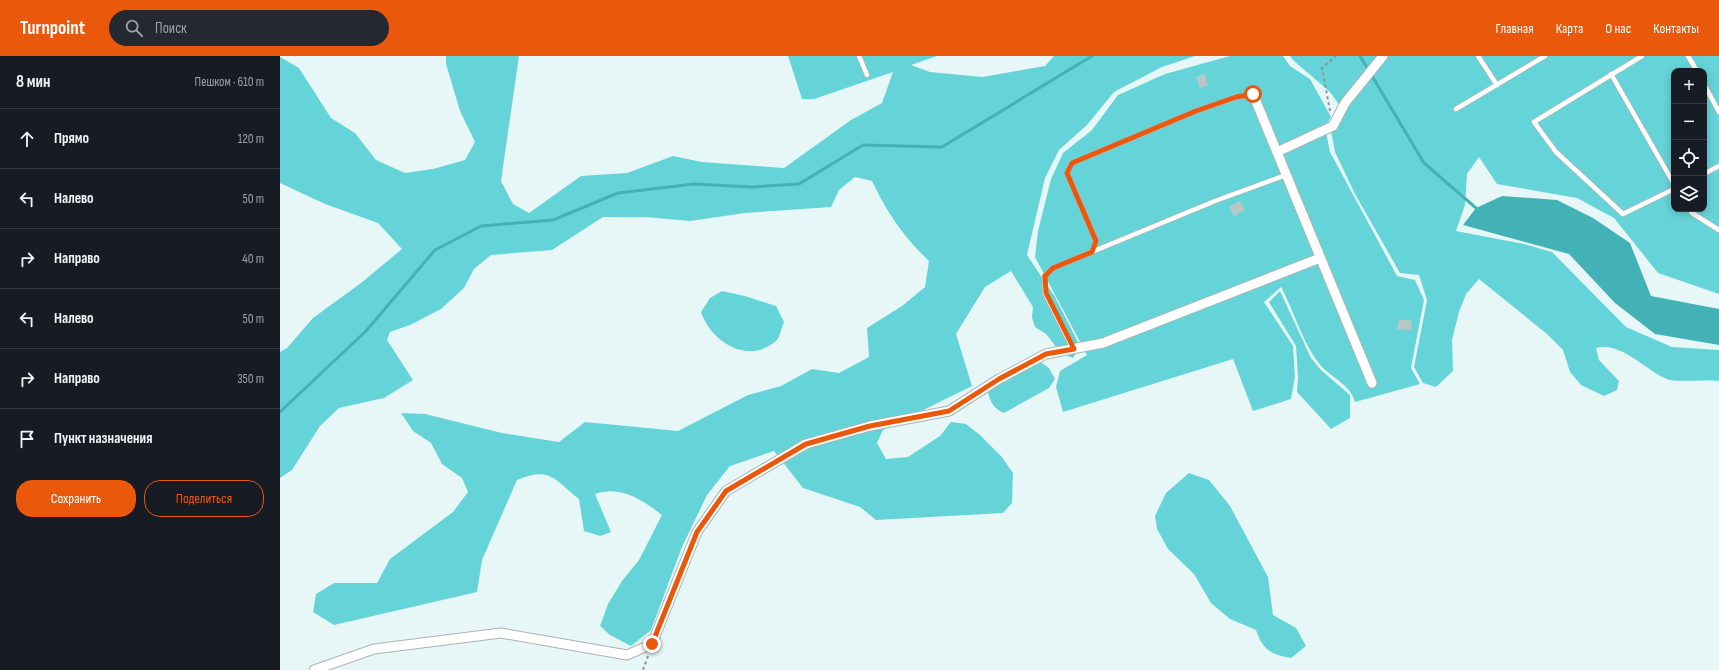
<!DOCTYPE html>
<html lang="ru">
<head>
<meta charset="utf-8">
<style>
  :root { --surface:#171b24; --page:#242831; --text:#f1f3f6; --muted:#9ea1a6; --line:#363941; --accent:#ea580c }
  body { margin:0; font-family:"Sofia Sans Condensed",sans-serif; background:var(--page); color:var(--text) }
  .controls { position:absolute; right:12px; top:12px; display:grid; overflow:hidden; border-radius:8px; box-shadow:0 2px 10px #0003 }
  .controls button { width:36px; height:36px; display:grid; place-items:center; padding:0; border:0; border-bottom:1px solid var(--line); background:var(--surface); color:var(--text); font:20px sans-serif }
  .stop { position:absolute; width:12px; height:12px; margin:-9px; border:3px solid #ea580c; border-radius:50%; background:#fff }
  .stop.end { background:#ea580c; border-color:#fff; box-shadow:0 1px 4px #0008 }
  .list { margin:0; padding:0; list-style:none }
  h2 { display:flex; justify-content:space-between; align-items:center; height:52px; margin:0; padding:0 16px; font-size:17px }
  h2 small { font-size:13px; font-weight:400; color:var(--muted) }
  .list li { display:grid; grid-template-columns:26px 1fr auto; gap:12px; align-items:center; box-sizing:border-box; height:60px; padding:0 16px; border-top:1px solid var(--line) }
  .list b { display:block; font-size:15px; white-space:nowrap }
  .list em { font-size:13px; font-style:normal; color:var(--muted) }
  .actions { display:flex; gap:8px; padding:12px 16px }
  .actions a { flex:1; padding:9px 0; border:1px solid var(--accent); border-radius:16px; text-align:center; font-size:14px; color:var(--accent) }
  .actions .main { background:var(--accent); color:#fff }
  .icon { flex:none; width:22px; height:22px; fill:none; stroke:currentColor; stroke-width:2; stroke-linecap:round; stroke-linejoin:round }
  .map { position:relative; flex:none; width:1439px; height:614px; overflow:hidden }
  header { display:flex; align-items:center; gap:24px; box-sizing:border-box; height:56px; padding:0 20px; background:var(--accent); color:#fff }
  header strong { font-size:19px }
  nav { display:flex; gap:22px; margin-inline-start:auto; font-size:14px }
  .search { width:280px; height:36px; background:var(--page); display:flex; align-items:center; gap:10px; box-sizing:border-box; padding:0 14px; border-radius:22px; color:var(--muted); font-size:15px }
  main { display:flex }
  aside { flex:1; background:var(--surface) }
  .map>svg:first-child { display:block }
  .green { fill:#65d4d9; fill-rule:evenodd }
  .water { fill:#43b2b7 }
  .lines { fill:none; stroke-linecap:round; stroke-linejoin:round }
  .stream { stroke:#43b2b7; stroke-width:3 }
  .building { fill:#b7c7c7 }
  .lane-casing { stroke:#a7b6b7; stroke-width:6 }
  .street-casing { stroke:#a7b6b7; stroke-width:11 }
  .path { stroke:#899495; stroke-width:2; stroke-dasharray:3 3; stroke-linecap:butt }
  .lane { stroke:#fff; stroke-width:4.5 }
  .street { stroke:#fff; stroke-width:9 }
  .route { stroke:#ea580c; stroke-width:5 }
</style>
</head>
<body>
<header>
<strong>Turnpoint</strong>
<div class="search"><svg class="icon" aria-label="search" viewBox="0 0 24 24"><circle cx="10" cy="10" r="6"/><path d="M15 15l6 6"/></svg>Поиск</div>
<nav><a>Главная</a><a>Карта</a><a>О нас</a><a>Контакты</a></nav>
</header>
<main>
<aside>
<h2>8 мин<small>Пешком · 610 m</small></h2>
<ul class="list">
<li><svg class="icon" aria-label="ahead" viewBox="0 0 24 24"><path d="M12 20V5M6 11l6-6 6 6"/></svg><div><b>Прямо</b></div><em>120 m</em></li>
<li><svg class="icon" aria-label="left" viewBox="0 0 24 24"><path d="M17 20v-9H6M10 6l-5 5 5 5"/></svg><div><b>Налево</b></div><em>50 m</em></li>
<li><svg class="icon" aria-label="right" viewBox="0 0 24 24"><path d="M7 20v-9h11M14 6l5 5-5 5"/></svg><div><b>Направо</b></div><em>40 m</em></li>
<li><svg class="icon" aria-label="left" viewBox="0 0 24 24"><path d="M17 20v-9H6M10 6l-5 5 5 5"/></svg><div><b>Налево</b></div><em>50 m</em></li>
<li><svg class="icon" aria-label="right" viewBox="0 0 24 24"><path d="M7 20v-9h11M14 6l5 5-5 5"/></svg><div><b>Направо</b></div><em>350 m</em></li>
<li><svg class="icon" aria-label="arrive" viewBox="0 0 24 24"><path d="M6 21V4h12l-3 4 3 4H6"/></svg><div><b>Пункт назначения</b></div></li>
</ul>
<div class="actions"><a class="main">Сохранить</a><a>Поделиться</a></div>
</aside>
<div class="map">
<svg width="1439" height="614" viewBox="0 0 1439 614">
  <rect width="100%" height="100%" fill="#e7f7f8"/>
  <g class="green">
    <path d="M166 0H239L221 125 233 148 249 157 301 120 347 117 393 100 422 106 504 112 571 64 602 47 613 16 534 43H522L508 0H657L631 9 650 16 702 21 765 10 774 0H915L882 11 834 36 807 69 779 94 765 122 747 199 775 241 800 290 793 302 781 297 766 278 755 271 752 262 753 251 731 215 705 231 676 278 692 330 603 374 597 387 606 403 628 401 660 380 671 366 686 368 700 379 721 400 733 417 732 447 723 457 596 464 580 451 523 432 494 395 450 410 427 439 402 491 371 574 351 590 330 579 320 570 328 548 342 525 359 504 382 459C362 444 341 429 315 438L331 476 320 480 304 475 299 443C274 423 270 410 237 424L202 504 197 536 54 569 33 556 36 538 54 527H97L110 503 173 456 188 436 182 422 162 408 151 387 133 375 121 357 145 358 222 377 279 386 305 366 398 375 468 339 501 330 532 313 559 317 589 301 587 272 622 250 645 231 649 205C623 180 608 158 592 125L575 121 559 134 551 151 465 157 410 165 365 161H323L272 194 211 199 194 213 184 232 161 253 130 269 110 276 107 284 133 324 104 342 59 352 40 370 12 414 0 422V296L7 292 33 262 81 227 122 193 98 167 45 148 0 127V1L19 12 51 62 75 77 96 104 125 117 153 113 185 104 195 86 180 55 166 8Z"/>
    <path d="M950 0H1003L1010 10 1030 23 1051 61 1045 71 1050 96 1117 220 1135 224 1144 244 1131 312 1140 328 1075 346C1070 329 1054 323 1042 311 1024 291 1014 255 1001 231L984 246 1013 290 1015 321 1011 343 973 355 953 303 783 356 776 331 780 315 807 299 755 201 758 175 771 123 783 97 812 74 838 39 885 18Z"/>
    <path d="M1010 0H1439V238L1378 217 1334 162 1297 142 1217 128 1199 101 1187 118 1185 149 1176 175 1244 188 1272 196 1346 271 1392 291 1439 294V325C1427 323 1395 327 1387 323 1365 314 1341 285 1316 292L1319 304 1339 325 1337 334 1324 340 1301 329 1290 316 1283 294 1267 278 1199 223 1186 238 1179 256 1172 284 1173 315 1156 331 1143 327 1134 311 1147 244 1139 219 1120 217 1075 138 1055 96 1050 70 1063 54 1050 36 1014 5ZM1394 15H1424V153H1394Z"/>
    <path d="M442 235 465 240 496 250 504 266C502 271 500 280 497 284 469 310 431 286 421 256L430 242Z"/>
    <path d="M1000 235 1031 302 1041 314 1070 339V362L1051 373 1017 336 1018 321 1016 290 989 246Z"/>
    <path d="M759 305 769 312 775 323 769 332 724 357C714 353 711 347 708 337L713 330Z"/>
    <path d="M909 417 929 424 950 450 988 521 993 559 1016 572 1026 590 1011 602C990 598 983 594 976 574L950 563 931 547 914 518 888 493 877 473 875 460 886 437Z"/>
  </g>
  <path class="water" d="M1222 140 1277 144 1313 162 1350 187 1371 240 1439 253V289L1375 278 1335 247 1289 198 1183 169 1196 152Z"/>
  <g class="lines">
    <g class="stream">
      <path d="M1080 0 1144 107 1196 152"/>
      <path d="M0 356 86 275 155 194 201 170 273 164 338 137 414 128 472 131 519 128 583 89 662 91 812 0"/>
    </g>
  </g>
  <g class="building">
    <path d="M925 18 928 29 920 32 916 21Z"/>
    <path d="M960 145 965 154 954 160 949 151Z"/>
    <path d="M1119 263 1132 265 1131 275 1117 273Z"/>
  </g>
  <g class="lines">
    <defs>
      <g id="lane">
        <path d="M579 0 587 19"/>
        <path d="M1198 0 1217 29"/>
        <path d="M1362 0 1254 66 1276 96 1343 158 1394 133"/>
        <path d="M1408 0 1417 15"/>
        <path d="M1331 18 1394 128"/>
        <path d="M1424 28 1439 56"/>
        <path d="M1176 53 1265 0"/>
        <path d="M1424 118 1439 110"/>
        <path d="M1410 153 1412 157 1439 174"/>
        <path d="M812 196 816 185 787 117 792 107 916 55 956 41 973 38"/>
        <path d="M793 293 765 237V220L773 212 935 145 1006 119"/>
      </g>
      <g id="street">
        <path d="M973 38 1092 327"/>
        <path d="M997 96 1053 70 1065 47 1103 0"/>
        <path d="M34 614 94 593 221 577 347 599 372 588 417 476 446 435 526 388 590 370 669 355 719 323 766 298 823 287 1040 202"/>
      </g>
    </defs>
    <use href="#lane" class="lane-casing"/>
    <use href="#street" class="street-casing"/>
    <g class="path">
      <path d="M1050 55 1042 12 1056 0"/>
      <path d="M363 614 368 600"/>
    </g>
    <use href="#lane" class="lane"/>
    <use href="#street" class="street"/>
  </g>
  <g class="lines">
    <path class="route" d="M372 588 417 476 446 435 526 388 590 370 669 355 719 323 766 298 794 293 766 237 765 220 773 212 812 196 816 185 787 117 792 107 916 55 956 41 973 38"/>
  </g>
</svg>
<div class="controls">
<button>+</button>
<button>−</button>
<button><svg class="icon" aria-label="locate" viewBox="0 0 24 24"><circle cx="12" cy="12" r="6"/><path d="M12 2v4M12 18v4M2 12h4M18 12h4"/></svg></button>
<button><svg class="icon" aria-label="layers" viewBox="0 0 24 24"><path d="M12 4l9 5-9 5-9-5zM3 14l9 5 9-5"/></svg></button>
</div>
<div class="stop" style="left:973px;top:38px"></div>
<div class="stop end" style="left:372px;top:588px"></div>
</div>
</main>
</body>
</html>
